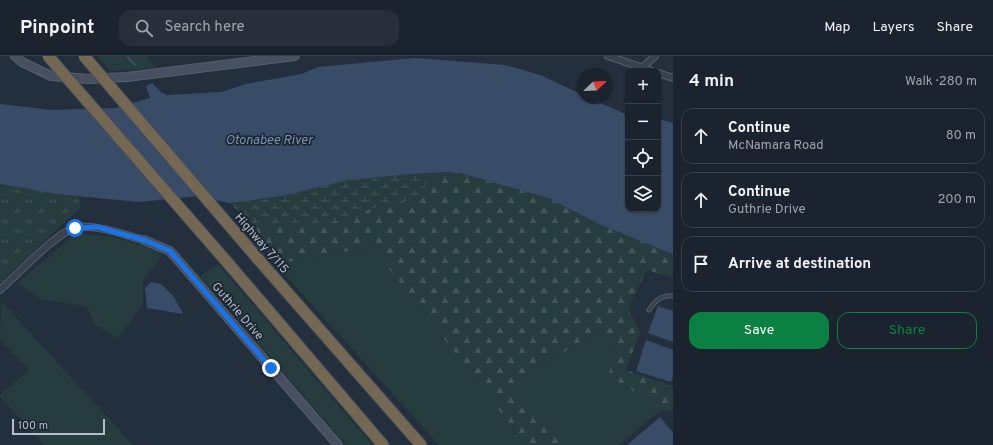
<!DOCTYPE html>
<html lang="en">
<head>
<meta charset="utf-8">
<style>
  :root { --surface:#1b232e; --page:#282f3a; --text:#f1f3f6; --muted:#a0a4aa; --line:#39404a; --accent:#0b8043 }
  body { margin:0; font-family:Overpass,sans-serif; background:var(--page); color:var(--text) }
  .controls { position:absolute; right:12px; top:12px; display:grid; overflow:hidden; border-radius:8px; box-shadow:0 1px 3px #0004 }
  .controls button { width:36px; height:36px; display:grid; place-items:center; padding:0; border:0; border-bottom:1px solid var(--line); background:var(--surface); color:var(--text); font:20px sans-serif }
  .compass { position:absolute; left:577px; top:12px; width:36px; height:36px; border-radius:50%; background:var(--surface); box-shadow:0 1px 3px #0004; rotate:67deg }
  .scale { position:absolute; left:12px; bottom:10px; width:93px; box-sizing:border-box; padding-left:4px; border:2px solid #b4bcc9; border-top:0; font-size:11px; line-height:14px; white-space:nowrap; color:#b4bcc9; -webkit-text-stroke:3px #1d2633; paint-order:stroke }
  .stop { position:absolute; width:12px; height:12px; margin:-9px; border:3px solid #1a73e8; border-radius:50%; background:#fff }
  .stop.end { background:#1a73e8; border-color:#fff; box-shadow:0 1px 4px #0008 }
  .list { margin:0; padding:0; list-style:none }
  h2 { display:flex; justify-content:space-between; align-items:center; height:52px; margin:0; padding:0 16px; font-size:17px }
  h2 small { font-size:13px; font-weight:400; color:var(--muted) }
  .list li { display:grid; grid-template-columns:26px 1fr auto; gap:12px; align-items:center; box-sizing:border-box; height:56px; margin:0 8px 8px; padding:0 8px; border:1px solid var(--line); border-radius:12px }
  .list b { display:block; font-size:15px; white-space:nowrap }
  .list p { margin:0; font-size:13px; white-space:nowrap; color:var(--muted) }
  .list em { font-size:13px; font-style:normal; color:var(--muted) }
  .actions { display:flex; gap:8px; padding:12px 16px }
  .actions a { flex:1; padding:9px 0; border:1px solid var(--accent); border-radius:12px; text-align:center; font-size:14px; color:var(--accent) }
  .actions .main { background:var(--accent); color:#fff }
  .icon { flex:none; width:22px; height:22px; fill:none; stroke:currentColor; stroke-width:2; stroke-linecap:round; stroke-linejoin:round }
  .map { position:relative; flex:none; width:673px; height:389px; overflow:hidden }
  header { display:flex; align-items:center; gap:24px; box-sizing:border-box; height:56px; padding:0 20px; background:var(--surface); border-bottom:1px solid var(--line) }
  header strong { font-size:19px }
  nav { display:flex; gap:22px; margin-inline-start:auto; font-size:14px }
  .search { width:280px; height:36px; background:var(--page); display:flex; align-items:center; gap:10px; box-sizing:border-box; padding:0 14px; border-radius:12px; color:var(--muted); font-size:15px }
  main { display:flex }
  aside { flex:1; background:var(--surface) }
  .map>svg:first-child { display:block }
  .grass { fill:#263c3f }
  .forest { fill:url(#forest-firs) }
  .wetland { fill:url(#wetland-marsh) }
  .park { fill:url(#park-tufts) }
  .water { fill:#394c67 }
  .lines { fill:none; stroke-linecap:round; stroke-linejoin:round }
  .stream { stroke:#394c67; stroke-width:2 }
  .lane-casing { stroke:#565f6c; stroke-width:5 }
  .street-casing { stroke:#565f6c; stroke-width:8 }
  .secondary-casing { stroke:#565f6c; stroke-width:10 }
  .highway-casing { stroke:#434c59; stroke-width:13 }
  .lane { stroke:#38414e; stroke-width:3 }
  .street { stroke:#38414e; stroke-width:6 }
  .secondary { stroke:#465061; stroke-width:8 }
  .highway { stroke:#746855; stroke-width:11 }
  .highway-bridge-casing { stroke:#434c59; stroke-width:13; stroke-linecap:butt }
  .highway-bridge { stroke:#746855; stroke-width:11 }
  .route { stroke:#1a73e8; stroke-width:5 }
  .labels { text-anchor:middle; stroke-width:3.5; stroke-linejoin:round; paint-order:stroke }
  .street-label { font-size:12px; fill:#b4bcc9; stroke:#1d2633 }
  .water-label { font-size:13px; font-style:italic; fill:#7c92b1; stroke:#1d2633 }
</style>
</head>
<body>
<header>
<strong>Pinpoint</strong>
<div class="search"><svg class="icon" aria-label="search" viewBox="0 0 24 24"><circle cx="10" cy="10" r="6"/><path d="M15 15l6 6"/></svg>Search here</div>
<nav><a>Map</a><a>Layers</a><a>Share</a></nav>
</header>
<main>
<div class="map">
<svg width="673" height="389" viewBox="0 0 673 389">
  <defs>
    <pattern id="forest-firs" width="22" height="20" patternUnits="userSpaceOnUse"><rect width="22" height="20" fill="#263c3f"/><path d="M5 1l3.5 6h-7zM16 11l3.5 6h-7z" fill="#435659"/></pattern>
    <pattern id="wetland-marsh" width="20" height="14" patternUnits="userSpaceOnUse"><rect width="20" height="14" fill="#263c3f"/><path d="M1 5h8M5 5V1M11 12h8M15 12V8" fill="none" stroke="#435659"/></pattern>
    <pattern id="park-tufts" width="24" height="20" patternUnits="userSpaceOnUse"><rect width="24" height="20" fill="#263c3f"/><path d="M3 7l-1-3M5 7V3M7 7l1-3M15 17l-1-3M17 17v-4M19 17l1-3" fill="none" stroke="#435659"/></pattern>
  </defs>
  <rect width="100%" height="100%" fill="#242f3e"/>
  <g class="grass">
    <path d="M97 0H146L157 12 110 15Z"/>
    <path d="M76 177 113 181 159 194 162 200 143 224V248L118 282 96 270 86 250 42 244 18 227Z"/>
    <path d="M372 191 477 325 525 389H439L275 208Z"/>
    <path d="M218 208 372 389H346L200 220Z"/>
    <path d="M1 245 133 389H44L0 341V339L29 314 0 283Z"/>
    <path d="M602 273 616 290 608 320C628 332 650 347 673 351V356L661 354 619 389H566L517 334 543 309Z"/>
  </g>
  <path class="forest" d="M457 116 548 142 599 168 673 198V222L647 214 628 252 640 276 626 314 673 330V351C650 347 628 332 608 320L616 290 601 273 543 309 517 334 566 389H525L477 325 372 191 275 208 254 169H324L373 152 426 141 424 117Z"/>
  <path class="wetland" d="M424 117 426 141 373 152 324 169H254L229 147 282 140 349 124Z"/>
  <path class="park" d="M0 128 57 138 79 140 80 152 0 227Z"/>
  <g class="water">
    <path d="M415 2 505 9 540 19 583 39V42H588L628 59V153H658V63L673 67V198L599 168 548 142 457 116 424 117 349 124 282 140 229 147 198 140 139 146 57 138 0 128V48L51 54 116 52 150 42 146 30 152 27 162 37 168 39 221 36 246 28 302 18 318 11Z"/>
    <path d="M151 226 161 228 174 241 183 258 147 252 145 232Z"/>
    <path d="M658 250 673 255V286L648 277Z"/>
    <path d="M646 284 673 294V320L671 326 636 315Z"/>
    <path d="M660 361 673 377V389H627Z"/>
  </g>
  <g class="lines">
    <path class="stream" d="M127 0 135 9"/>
    <defs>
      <path id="lane" d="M649 254C654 246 662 238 673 240"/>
      <g id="street">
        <path d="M608 0 652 15"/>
        <path d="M642 12 655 0"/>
        <path d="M658 17 673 22"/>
        <path d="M0 234C16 220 57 176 75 172 94 167 125 179 144 184"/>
      </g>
      <g id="secondary">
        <path d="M15 0 22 6 51 20 89 23 127 21 295 0"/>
        <path d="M144 184 170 195 338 389"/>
      </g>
      <g id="highway">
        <path d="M258 203 421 389"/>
        <path d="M233 213 383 389"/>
      </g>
    </defs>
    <use href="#lane" class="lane-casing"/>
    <use href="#street" class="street-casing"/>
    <use href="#secondary" class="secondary-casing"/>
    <use href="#highway" class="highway-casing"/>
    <use href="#lane" class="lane"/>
    <use href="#street" class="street"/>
    <use href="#secondary" class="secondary"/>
    <use href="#highway" class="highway"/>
    <defs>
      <g id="highway-bridge">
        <path d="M48 0 233 213"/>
        <path d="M84 0 258 203"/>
      </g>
    </defs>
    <use href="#highway-bridge" class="highway-bridge-casing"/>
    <use href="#highway-bridge" class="highway-bridge"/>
  </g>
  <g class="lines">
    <path class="route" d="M75 172 97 171 144 184 170 195 271 312"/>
  </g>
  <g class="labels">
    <g class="street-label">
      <text transform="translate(262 187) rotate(49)" y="4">Highway 7/115</text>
      <text transform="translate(238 255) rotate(49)" y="4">Guthrie Drive</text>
    </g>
    <g class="water-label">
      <text x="269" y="88">Otonabee River</text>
    </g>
  </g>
</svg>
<div class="controls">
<button>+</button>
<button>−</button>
<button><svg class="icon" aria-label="locate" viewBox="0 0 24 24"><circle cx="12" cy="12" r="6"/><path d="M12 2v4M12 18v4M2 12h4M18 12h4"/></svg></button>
<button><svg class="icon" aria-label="layers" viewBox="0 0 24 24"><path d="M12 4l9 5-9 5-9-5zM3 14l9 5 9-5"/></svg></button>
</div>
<svg class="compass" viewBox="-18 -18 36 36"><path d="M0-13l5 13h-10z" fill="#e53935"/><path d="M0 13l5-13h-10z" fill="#a0a4aa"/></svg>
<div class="scale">100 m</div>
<div class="stop" style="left:75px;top:172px"></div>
<div class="stop end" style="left:271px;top:312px"></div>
</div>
<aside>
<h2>4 min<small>Walk · 280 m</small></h2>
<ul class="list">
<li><svg class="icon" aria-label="ahead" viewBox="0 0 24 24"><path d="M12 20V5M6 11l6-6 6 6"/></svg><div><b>Continue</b><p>McNamara Road</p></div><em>80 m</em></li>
<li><svg class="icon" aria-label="ahead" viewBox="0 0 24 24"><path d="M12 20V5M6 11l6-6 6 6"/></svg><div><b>Continue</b><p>Guthrie Drive</p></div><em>200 m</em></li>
<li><svg class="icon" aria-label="arrive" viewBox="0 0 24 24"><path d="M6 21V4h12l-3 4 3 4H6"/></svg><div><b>Arrive at destination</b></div></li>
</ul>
<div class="actions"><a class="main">Save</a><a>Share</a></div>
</aside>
</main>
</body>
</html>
